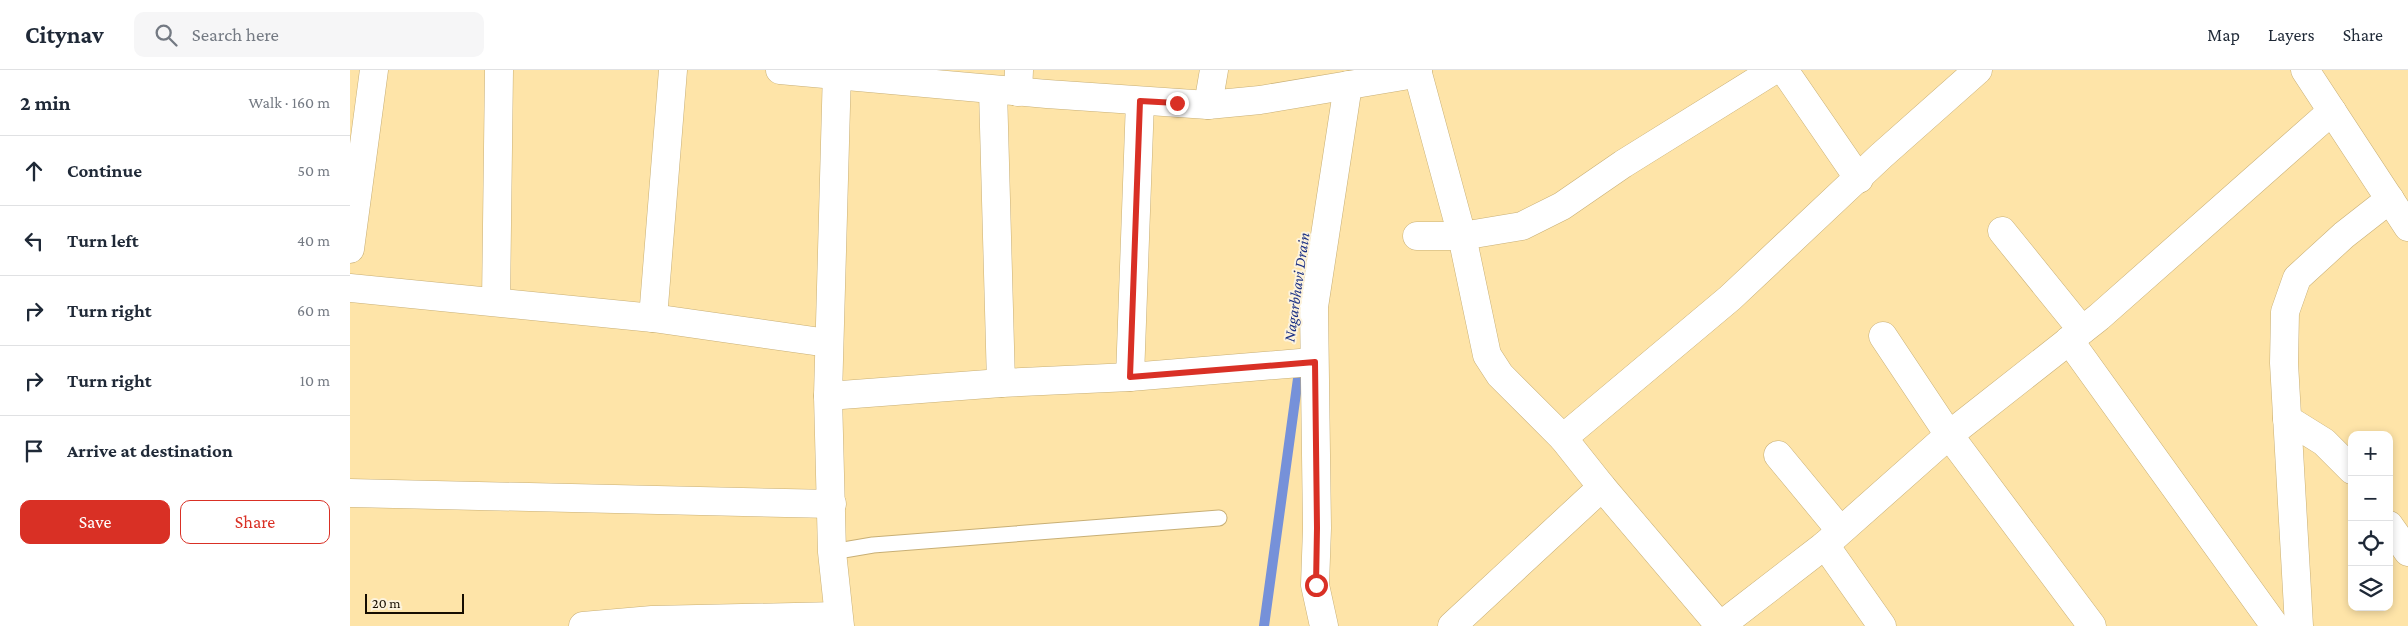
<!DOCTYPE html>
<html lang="en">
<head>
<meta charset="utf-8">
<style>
  :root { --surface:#fff; --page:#f6f6f7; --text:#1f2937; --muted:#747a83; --line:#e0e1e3; --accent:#d93025 }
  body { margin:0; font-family:"Crimson Pro",serif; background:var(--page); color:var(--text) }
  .controls { position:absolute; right:15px; bottom:15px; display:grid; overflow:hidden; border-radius:10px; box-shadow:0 2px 8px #0003 }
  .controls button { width:45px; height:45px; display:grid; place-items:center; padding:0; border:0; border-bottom:1px solid var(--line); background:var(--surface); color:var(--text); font:25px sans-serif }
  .scale { position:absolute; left:15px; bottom:12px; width:99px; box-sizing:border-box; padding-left:5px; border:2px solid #160d00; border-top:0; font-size:14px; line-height:18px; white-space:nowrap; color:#160d00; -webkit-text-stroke:4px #fdf3dc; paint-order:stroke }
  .stop { position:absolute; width:15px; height:15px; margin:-11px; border:4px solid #d93025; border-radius:50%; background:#fff }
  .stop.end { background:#d93025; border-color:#fff; box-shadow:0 1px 5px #0008 }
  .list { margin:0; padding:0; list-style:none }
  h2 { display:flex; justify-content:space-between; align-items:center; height:65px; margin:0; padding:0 20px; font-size:21px }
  h2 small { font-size:16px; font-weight:400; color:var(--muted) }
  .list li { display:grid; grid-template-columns:32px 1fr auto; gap:15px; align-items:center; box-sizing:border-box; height:70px; padding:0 20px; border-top:1px solid var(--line) }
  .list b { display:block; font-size:19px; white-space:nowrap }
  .list em { font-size:16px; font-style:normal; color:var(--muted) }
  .actions { display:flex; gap:10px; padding:15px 20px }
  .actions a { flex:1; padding:11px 0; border:1px solid var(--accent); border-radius:10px; text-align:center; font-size:18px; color:var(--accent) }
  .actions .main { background:var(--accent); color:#fff }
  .icon { flex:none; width:28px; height:28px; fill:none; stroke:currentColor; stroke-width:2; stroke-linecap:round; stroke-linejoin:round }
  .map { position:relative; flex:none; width:2058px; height:556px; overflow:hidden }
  header { display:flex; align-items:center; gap:30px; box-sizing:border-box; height:70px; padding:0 25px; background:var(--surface); border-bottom:1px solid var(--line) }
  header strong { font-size:24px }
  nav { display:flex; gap:28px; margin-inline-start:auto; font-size:18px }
  .search { width:350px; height:45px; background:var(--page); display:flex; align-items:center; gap:12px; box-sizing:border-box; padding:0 18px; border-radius:10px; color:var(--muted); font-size:19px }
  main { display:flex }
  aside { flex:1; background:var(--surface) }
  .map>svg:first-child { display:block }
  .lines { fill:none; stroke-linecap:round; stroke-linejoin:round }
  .stream { stroke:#7691d9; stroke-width:10 }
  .lane-casing { stroke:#c8af75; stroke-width:17 }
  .street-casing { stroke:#c8af75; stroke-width:29 }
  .secondary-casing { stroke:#c8af75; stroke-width:29 }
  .lane { stroke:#fff; stroke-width:15 }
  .street { stroke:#fff; stroke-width:28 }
  .secondary { stroke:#fff; stroke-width:28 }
  .route { stroke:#d93025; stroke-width:6 }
  .labels { text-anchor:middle; stroke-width:4; stroke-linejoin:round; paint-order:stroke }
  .water-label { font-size:16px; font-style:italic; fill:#1e3386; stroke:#fdf3dc }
</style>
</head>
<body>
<header>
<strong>Citynav</strong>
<div class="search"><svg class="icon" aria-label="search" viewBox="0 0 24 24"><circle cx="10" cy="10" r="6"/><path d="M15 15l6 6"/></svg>Search here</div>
<nav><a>Map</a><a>Layers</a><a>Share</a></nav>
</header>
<main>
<aside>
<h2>2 min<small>Walk · 160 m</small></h2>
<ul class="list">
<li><svg class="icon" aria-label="ahead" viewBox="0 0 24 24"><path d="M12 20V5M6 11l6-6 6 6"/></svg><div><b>Continue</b></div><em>50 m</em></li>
<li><svg class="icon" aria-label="left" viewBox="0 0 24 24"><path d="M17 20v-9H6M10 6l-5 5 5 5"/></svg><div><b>Turn left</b></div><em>40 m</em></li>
<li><svg class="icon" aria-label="right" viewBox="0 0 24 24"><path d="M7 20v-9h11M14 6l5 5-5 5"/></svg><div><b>Turn right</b></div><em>60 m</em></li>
<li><svg class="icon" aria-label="right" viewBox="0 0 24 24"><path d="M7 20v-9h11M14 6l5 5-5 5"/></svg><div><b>Turn right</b></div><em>10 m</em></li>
<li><svg class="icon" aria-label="arrive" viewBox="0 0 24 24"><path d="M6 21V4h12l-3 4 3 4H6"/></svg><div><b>Arrive at destination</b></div></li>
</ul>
<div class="actions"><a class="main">Save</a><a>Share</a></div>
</aside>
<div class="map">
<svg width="2058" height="556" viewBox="0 0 2058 556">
  <rect width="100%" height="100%" fill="#fee4a8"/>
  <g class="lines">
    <path class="stream" d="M914 556 950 294"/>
    <defs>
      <path id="lane" d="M482 482 523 475 869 448"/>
      <g id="street">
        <path d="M487 0 478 326 482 482 490 556"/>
        <path d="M1067 0 1112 166 1137 285 1150 305 1213 368"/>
        <path d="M1434 0 1509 109"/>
        <path d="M643 20 651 313"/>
        <path d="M668 22 669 0"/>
        <path d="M858 35 864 0"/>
        <path d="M1652 161 1732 260"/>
        <path d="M1067 166H1112L1172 156 1212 136 1273 94 1424 0"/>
        <path d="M0 179 24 0"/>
        <path d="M0 218 303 248 478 273"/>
        <path d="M146 232 149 0"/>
        <path d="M303 248 323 0"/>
        <path d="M1533 266 1599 365 1742 556"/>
        <path d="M1719 270 1925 556"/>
        <path d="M780 307 790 31"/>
        <path d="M478 326 651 313 780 307 962 292"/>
        <path d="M1937 349 1974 372 2002 400"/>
        <path d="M1428 385 1490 460"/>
        <path d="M1252 417 1370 556"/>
        <path d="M0 423 482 434"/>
        <path d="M2039 455 2058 482"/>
        <path d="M1475 475 1532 556"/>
        <path d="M233 556 302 550 488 546"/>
        <path d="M974 556 965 515 967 458 964 237 998 15"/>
        <path d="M1102 556 1252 417 1213 368 1380 228 1531 86 1628 0"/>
        <path d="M1370 556 1475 475 1599 365 1749 247 1982 41"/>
        <path d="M1949 556 1934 293 1935 242 1947 208 1994 165 2040 129"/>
      </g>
      <g id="secondary">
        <path d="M430 0 697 24 858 35 910 30 1053 6 1068 0"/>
        <path d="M1955 0 2058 157"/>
      </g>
    </defs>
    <use href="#lane" class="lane-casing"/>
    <use href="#street" class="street-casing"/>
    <use href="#secondary" class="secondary-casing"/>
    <use href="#lane" class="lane"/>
    <use href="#street" class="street"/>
    <use href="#secondary" class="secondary"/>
  </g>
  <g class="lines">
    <path class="route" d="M827 33 790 31 780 307 965 292 967 458 966 515"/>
  </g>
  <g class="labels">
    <g class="water-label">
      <text transform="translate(946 217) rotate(-82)" y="6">Nagarbhavi Drain</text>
    </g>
  </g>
</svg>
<div class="controls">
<button>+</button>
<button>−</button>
<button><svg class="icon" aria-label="locate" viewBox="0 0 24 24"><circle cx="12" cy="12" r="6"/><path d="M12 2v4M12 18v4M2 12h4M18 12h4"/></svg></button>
<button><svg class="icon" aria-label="layers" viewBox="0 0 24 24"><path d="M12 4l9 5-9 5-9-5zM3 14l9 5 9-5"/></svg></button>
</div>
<div class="scale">20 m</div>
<div class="stop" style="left:966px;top:515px"></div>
<div class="stop end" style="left:827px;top:33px"></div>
</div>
</main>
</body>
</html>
